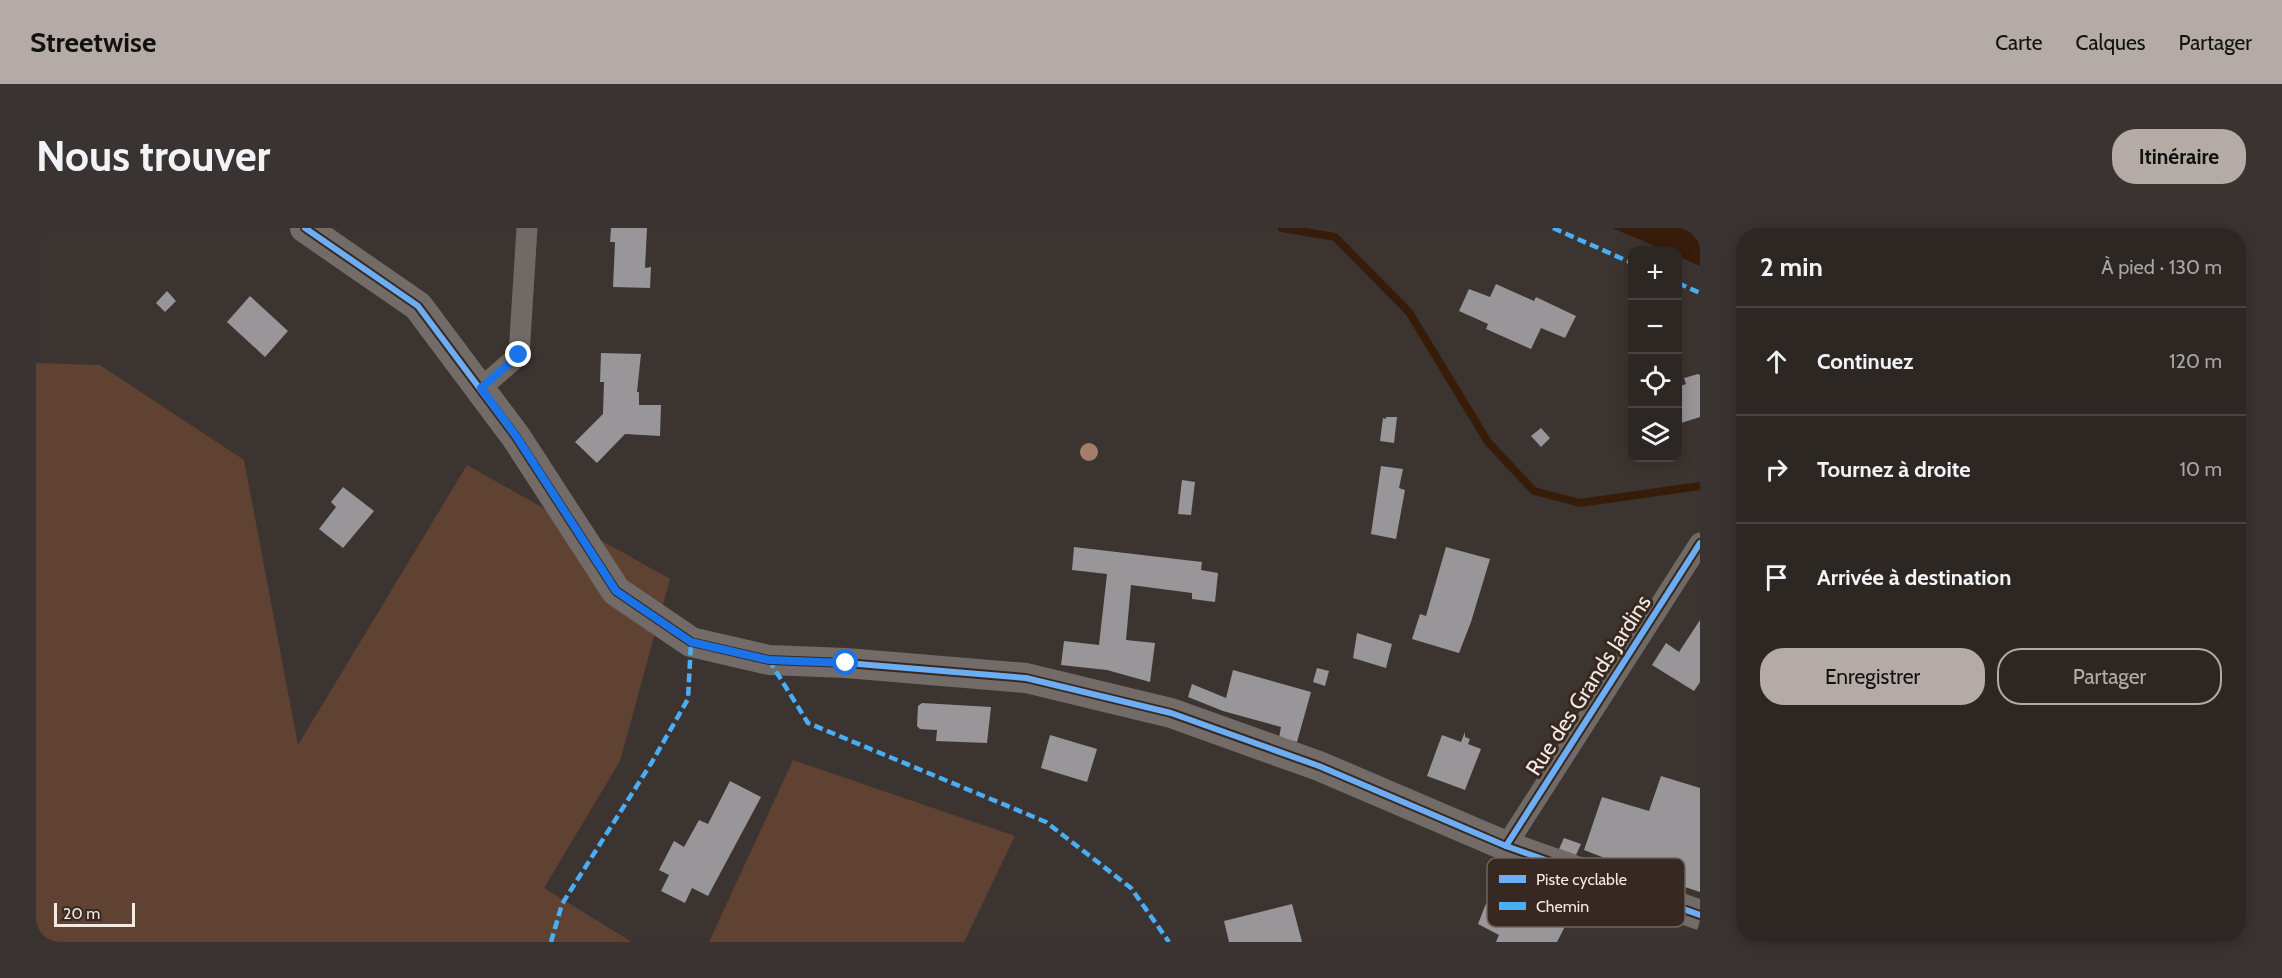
<!DOCTYPE html>
<html lang="fr">
<head>
<meta charset="utf-8">
<style>
  :root { --surface:#2d2724; --page:#393331; --text:#f1f3f6; --muted:#a7a5a6; --line:#484441; --accent:#b4aaa6 }
  body { margin:0; font-family:Cabin,sans-serif; background:var(--page); color:var(--text) }
  .controls { position:absolute; right:18px; top:18px; display:grid; overflow:hidden; border-radius:12px; box-shadow:0 3px 15px #0003 }
  .controls button { width:54px; height:54px; display:grid; place-items:center; padding:0; border:0; border-bottom:2px solid var(--line); background:var(--surface); color:var(--text); font:30px sans-serif }
  .scale { position:absolute; left:18px; bottom:15px; width:81px; box-sizing:border-box; padding-left:6px; border:3px solid #f4eae5; border-top:0; font-size:16px; line-height:21px; white-space:nowrap; color:#f4eae5; -webkit-text-stroke:4px #372921; paint-order:stroke }
  .stop { position:absolute; width:18px; height:18px; margin:-14px; border:4px solid #1a73e8; border-radius:50%; background:#fff }
  .stop.end { background:#1a73e8; border-color:#fff; box-shadow:0 2px 6px #0008 }
  .list { margin:0; padding:0; list-style:none }
  h2 { display:flex; justify-content:space-between; align-items:center; height:78px; margin:0; padding:0 24px; font-size:26px }
  h2 small { font-size:20px; font-weight:400; color:var(--muted) }
  .list li { display:grid; grid-template-columns:39px 1fr auto; gap:18px; align-items:center; box-sizing:border-box; height:108px; padding:0 24px; border-top:2px solid var(--line) }
  .list b { display:block; font-size:22px; white-space:nowrap }
  .list em { font-size:20px; font-style:normal; color:var(--muted) }
  .actions { display:flex; gap:12px; padding:18px 24px }
  .actions a { flex:1; padding:14px 0; border:2px solid var(--accent); border-radius:24px; text-align:center; font-size:21px; color:var(--accent) }
  .actions .main { background:var(--accent); color:#111 }
  .icon { flex:none; width:33px; height:33px; fill:none; stroke:currentColor; stroke-width:2; stroke-linecap:round; stroke-linejoin:round }
  .map { position:relative; flex:none; width:1664px; height:714px; overflow:hidden; border-radius:24px }
  header { display:flex; align-items:center; gap:36px; box-sizing:border-box; height:84px; padding:0 30px; background:var(--accent); color:#111 }
  header strong { font-size:28px }
  nav { display:flex; gap:33px; margin-inline-start:auto; font-size:21px }
  .intro { display:flex; align-items:center; justify-content:space-between; box-sizing:border-box; height:144px; padding:0 36px }
  h1 { margin:0; font-size:42px }
  .button { padding:15px 27px; border-radius:24px; background:var(--accent); color:#111; font-size:21px; font-weight:700 }
  main { display:flex; gap:36px; padding:0 36px }
  aside { flex:1; background:var(--surface); border-radius:24px; box-shadow:0 3px 15px #0003 }
  .map>svg:first-child { display:block }
  .green { fill:#5f4231 }
  .water { fill:#381c0a }
  .lines { fill:none; stroke-linecap:round; stroke-linejoin:round }
  .stream { stroke:#381c0a; stroke-width:8 }
  .building { fill:#989698 }
  .street { stroke:#706a66; stroke-width:21 }
  .secondary { stroke:#736b67; stroke-width:30 }
  .quiet { stroke:#49aef6; stroke-width:4.5; stroke-dasharray:9 4.5; stroke-linecap:butt }
  .cycleway-casing { stroke:#372921; stroke-width:10 }
  .cycleway { stroke:#6dadf4; stroke-width:6 }
  .tree { fill:#a47e69 }
  .route { stroke:#1a73e8; stroke-width:8 }
  .labels { text-anchor:middle; stroke-width:6; stroke-linejoin:round; paint-order:stroke }
  .street-label { font-size:22px; fill:#f4eae5; stroke:#372921 }
  .key { fill:#372921; stroke:#70635c; stroke-width:1.5 }
  .key-label { font-size:16px; fill:#f4eae5 }
</style>
</head>
<body>
<header>
<strong>Streetwise</strong>
<nav><a>Carte</a><a>Calques</a><a>Partager</a></nav>
</header>
<div class="intro"><h1>Nous trouver</h1><a class="button">Itinéraire</a></div>
<main>
<div class="map">
<svg width="1664" height="714" viewBox="0 0 1664 714">
  <rect width="100%" height="100%" fill="#3c3430"/>
  <g class="green">
    <path d="M0 135 64 137 208 232 262 517 431 237 634 351 584 533 508 660 596 714H0Z"/>
    <path d="M757 532 979 608 928 714H673Z"/>
  </g>
  <path class="water" d="M1576 0H1664V38L1642 28V22H1628Z"/>
  <g class="lines">
    <path class="stream" d="M1246 0 1299 9 1373 84 1452 214 1498 263 1544 275 1664 258"/>
  </g>
  <g class="building">
    <path d="M575 0H611L609 40 615 39 614 60 577 59 579 14H574Z"/>
    <path d="M1460 56 1498 73 1500 69 1540 88 1529 110 1505 100 1495 121 1450 101 1452 96 1423 83 1433 61 1454 69Z"/>
    <path d="M131 63 140 73 129 84 120 75Z"/>
    <path d="M214 68 252 103 229 129 191 94Z"/>
    <path d="M565 125 605 126 601 164H603V177H625L624 208 589 206 561 235 539 214 567 186 568 154H564Z"/>
    <path d="M1662 146 1664 147V189L1642 196V159L1650 156 1648 150Z"/>
    <path d="M1350 189H1361L1358 215 1344 213 1347 190 1350 191Z"/>
    <path d="M1505 200 1514 210 1505 219 1495 208Z"/>
    <path d="M1345 238 1367 241 1363 260 1369 262 1360 311 1335 306Z"/>
    <path d="M1146 252 1159 254 1155 287 1142 286Z"/>
    <path d="M307 259 338 283 307 320 283 301 300 279 295 274Z"/>
    <path d="M1038 319 1166 334 1165 342 1182 345 1179 374 1156 371V365L1095 357 1090 412 1119 415 1114 454 1071 442 1025 437 1028 413 1063 417 1071 346 1036 342Z"/>
    <path d="M1410 319 1454 331 1435 394 1423 425 1376 411 1384 386 1390 388Z"/>
    <path d="M1664 392V454L1658 463 1616 437 1630 415 1643 424Z"/>
    <path d="M1321 405 1356 416 1350 440 1317 430Z"/>
    <path d="M1281 440 1293 443 1289 458 1277 454Z"/>
    <path d="M1197 442 1275 464 1261 514 1243 510 1245 499 1187 483 1152 469 1156 456 1190 470Z"/>
    <path d="M886 475 955 479 951 515 900 513 901 502 884 501 881 498 882 478Z"/>
    <path d="M1429 504V509L1434 511 1432 516 1445 521 1429 562 1391 548 1406 507 1425 514Z"/>
    <path d="M1014 507 1061 521 1051 554 1005 540Z"/>
    <path d="M1625 548 1664 560V664L1613 647 1548 622 1566 569 1613 583Z"/>
    <path d="M694 553 725 569 672 668 656 660 649 675 625 663 633 647 623 642 638 613 648 619 663 592 672 596Z"/>
    <path d="M1528 610 1545 616 1540 627 1523 621Z"/>
    <path d="M1472 638 1544 669 1521 714H1460L1463 707 1442 696 1449 678Z"/>
    <path d="M1256 676 1266 714H1193L1188 693Z"/>
  </g>
  <g class="lines">
    <g class="street">
      <path d="M445 160 483 127 491 0"/>
      <path d="M1470 618 1664 315"/>
    </g>
    <path class="secondary" d="M269 0 382 78 480 209 580 363 655 414 733 432 810 435 990 450 1135 485 1283 538 1470 618 1664 687"/>
    <g class="quiet">
      <path d="M1517 0 1596 35"/>
      <path d="M1642 55 1664 65"/>
      <path d="M733 432 772 495 1010 594 1095 660 1133 714"/>
      <path d="M515 714 526 676 616 534 652 471 655 414"/>
    </g>
    <defs>
      <g id="cycleway">
        <path d="M269 0 382 78 480 209 580 363 655 414 733 432 810 435 990 450 1135 485 1283 538 1470 618 1664 687"/>
        <path d="M1470 618 1664 315"/>
      </g>
    </defs>
    <use href="#cycleway" class="cycleway-casing"/>
    <use href="#cycleway" class="cycleway"/>
  </g>
  <circle class="tree" cx="1053" cy="224" r="9"/>
  <g class="lines">
    <path class="route" d="M483 127 445 160 480 208 580 363 655 414 733 432 810 435"/>
  </g>
  <g class="labels">
    <g class="street-label">
      <text transform="translate(1552 457) rotate(-57)" y="8">Rue des Grands Jardins</text>
    </g>
  </g>
  <rect x="1451" y="630" width="198" height="69" rx="9" class="key"/>
  <rect x="1463" y="647" width="27" height="8" fill="#6dadf4"/>
  <rect x="1463" y="674" width="27" height="8" fill="#49aef6"/>
  <g class="key-label">
    <text x="1500" y="657">Piste cyclable</text>
    <text x="1500" y="684">Chemin</text>
  </g>
</svg>
<div class="controls">
<button>+</button>
<button>−</button>
<button><svg class="icon" aria-label="locate" viewBox="0 0 24 24"><circle cx="12" cy="12" r="6"/><path d="M12 2v4M12 18v4M2 12h4M18 12h4"/></svg></button>
<button><svg class="icon" aria-label="layers" viewBox="0 0 24 24"><path d="M12 4l9 5-9 5-9-5zM3 14l9 5 9-5"/></svg></button>
</div>
<div class="scale">20 m</div>
<div class="stop" style="left:810px;top:435px"></div>
<div class="stop end" style="left:483px;top:127px"></div>
</div>
<aside>
<h2>2 min<small>À pied · 130 m</small></h2>
<ul class="list">
<li><svg class="icon" aria-label="ahead" viewBox="0 0 24 24"><path d="M12 20V5M6 11l6-6 6 6"/></svg><div><b>Continuez</b></div><em>120 m</em></li>
<li><svg class="icon" aria-label="right" viewBox="0 0 24 24"><path d="M7 20v-9h11M14 6l5 5-5 5"/></svg><div><b>Tournez à droite</b></div><em>10 m</em></li>
<li><svg class="icon" aria-label="arrive" viewBox="0 0 24 24"><path d="M6 21V4h12l-3 4 3 4H6"/></svg><div><b>Arrivée à destination</b></div></li>
</ul>
<div class="actions"><a class="main">Enregistrer</a><a>Partager</a></div>
</aside>
</main>
</body>
</html>
